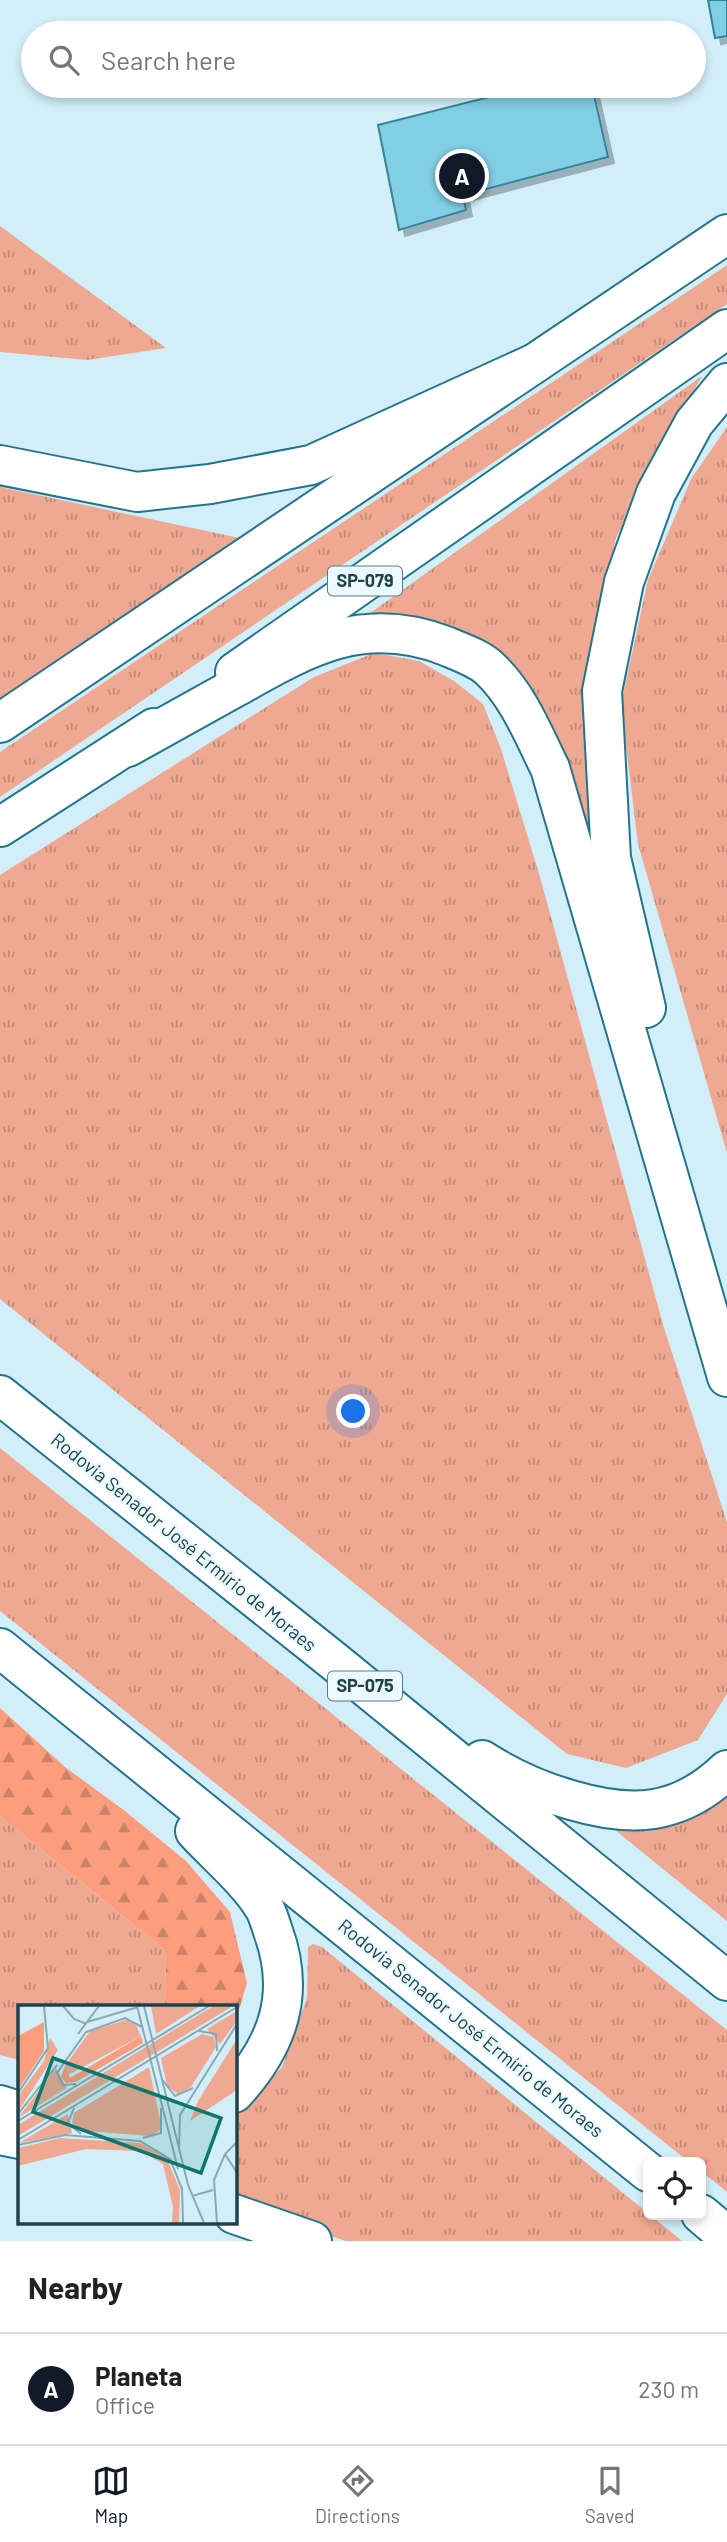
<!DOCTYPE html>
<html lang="en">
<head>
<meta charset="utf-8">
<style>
  :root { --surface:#fff; --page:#f2f2f2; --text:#222; --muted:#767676; --line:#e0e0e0; --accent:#111827 }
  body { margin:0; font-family:Barlow,sans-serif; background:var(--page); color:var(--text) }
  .controls { position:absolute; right:21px; bottom:21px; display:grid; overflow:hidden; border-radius:10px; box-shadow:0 4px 10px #0003 }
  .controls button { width:63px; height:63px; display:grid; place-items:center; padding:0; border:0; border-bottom:2px solid var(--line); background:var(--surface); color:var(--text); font:35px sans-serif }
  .you { position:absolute; left:354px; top:1412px; width:24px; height:24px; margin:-18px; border:5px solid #fff; border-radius:50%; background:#1a73e8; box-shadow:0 0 0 10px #1a73e833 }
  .badge { display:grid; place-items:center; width:46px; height:46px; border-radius:50%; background:var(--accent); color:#fff; font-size:23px; font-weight:700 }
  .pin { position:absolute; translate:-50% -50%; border:4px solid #fff; box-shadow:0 2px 7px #0006 }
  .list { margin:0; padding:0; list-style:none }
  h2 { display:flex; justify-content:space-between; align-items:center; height:91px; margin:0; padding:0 28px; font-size:30px }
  h2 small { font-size:23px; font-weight:400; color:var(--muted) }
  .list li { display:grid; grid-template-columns:46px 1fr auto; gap:21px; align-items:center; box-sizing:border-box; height:112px; padding:0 28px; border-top:2px solid var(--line) }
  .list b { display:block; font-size:26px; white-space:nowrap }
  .list p { margin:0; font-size:23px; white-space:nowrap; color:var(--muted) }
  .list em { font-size:23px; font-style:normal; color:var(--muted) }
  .icon { flex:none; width:38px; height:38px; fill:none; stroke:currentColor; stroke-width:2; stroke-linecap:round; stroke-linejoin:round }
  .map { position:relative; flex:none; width:727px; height:2241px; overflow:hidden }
  .search { position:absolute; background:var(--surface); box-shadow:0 4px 10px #0003; left:21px; right:21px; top:21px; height:77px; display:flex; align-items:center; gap:18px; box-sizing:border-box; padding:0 24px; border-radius:38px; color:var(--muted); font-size:26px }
  .sheet { height:203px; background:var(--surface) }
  nav { display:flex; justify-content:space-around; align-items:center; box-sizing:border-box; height:98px; border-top:2px solid var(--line); background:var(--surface); font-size:19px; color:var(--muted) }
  nav a { display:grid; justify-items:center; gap:4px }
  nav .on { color:var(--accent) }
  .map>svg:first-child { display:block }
  .grass { fill:url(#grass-tufts) }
  .forest { fill:url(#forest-firs) }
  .building { fill:#82cee5; stroke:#36849a; stroke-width:2; filter:url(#shadow) }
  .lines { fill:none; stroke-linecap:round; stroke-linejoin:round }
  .primary-casing { stroke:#24758b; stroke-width:42 }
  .highway-casing { stroke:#24758b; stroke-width:42 }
  .primary { stroke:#fff; stroke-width:38 }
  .highway { stroke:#fff; stroke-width:38 }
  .labels { text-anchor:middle; stroke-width:5; stroke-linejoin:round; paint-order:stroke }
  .shield { fill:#ebfaff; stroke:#5e7881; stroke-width:2 }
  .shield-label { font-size:18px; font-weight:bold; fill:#21414b }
  .street-label { font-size:19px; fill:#21414b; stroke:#ebfaff }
  .inset-road { fill:none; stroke:#8ba9b3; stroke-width:2 }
  .view { fill:#0f766e; fill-opacity:0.15; stroke:#0f766e; stroke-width:3.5 }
  .inset-edge { fill:none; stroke:#21414b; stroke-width:3.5 }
</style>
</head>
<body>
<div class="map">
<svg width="727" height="2241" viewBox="0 0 727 2241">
  <defs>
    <pattern id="grass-tufts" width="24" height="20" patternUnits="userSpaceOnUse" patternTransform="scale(1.75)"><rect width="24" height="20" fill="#efa891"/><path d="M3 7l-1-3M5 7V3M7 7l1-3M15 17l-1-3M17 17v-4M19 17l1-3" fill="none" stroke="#c18a78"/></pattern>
    <pattern id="forest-firs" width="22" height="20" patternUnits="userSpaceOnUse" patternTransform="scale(1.75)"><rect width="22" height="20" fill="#fd9d7d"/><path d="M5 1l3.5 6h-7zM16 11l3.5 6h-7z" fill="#cc8268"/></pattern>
    <filter id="shadow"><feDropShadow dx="6" dy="6" stdDeviation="0" flood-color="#0004"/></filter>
  </defs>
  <rect width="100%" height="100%" fill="#d2eff9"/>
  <g class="grass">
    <path d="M0 226 166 348 87 360 0 352Z"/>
    <path d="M727 265V304L0 797V752Z"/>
    <path d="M702 376 658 454 616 538 596 626 585 716 588 805 604 883 494 654 352 626Z"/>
    <path d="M727 427V1153L638 844 621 704 648 580 691 479Z"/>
    <path d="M0 487 244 539 0 713Z"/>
    <path d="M374 653 419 661 454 681 483 704 501 749 540 877 664 1328 727 1522V1694L698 1740 626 1768 567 1754 0 1299V875L314 677Z"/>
    <path d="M0 1448 727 2030V2192L701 2171V2162H689L0 1611Z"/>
    <path d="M727 1795V1921L604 1821 697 1812Z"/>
    <path d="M0 1816 166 1951 165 2004 162 2006 19 2007V2060L0 2055Z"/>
    <path d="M313 1944 322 1947 682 2241H346L235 2204 234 2115 241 2111 282 2067 307 1998 308 1947Z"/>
  </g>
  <path class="forest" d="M0 1708 65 1767 125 1811 186 1861 230 1912 247 1983 235 2023 234 2007 162 2006 165 2004 166 1951 0 1816Z"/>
  <g class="building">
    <path d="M708 0H727V36L715 38Z"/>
    <path d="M533 86H592L608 157 463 195 466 210 399 230 378 125Z"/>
  </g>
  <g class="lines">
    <defs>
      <g id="primary">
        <path d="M235 672 727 329"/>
        <path d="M0 723 727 234"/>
        <path d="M0 827 154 728"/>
      </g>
      <g id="highway">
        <path d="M0 465 137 492 210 484 311 465 533 364"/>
        <path d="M128 747C164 727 200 707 236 687 307 647 363 614 446 646 460 652 478 658 489 668 518 695 533 734 550 768L727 1377"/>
        <path d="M646 1008 611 858 602 691 624 582 656 493 694 423 727 383"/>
        <path d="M0 1395 335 1662 727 1981"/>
        <path d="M0 1648 648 2172"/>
        <path d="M482 1760C510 1778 539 1791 571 1800 632 1818 679 1816 727 1770"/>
        <path d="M195 1831C216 1854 247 1880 263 1906 268 1913 270 1923 273 1931 296 1994 278 2045 234 2093"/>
        <path d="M0 2105 19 2111"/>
        <path d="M0 2135 19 2139"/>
        <path d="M234 2214 312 2241"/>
        <path d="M701 2214 727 2236"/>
      </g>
    </defs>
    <use href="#primary" class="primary-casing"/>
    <use href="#highway" class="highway-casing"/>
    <use href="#primary" class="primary"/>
    <use href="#highway" class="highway"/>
  </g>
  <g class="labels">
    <g class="shield">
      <rect x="328" y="566.5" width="74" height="29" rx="5"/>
      <rect x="328" y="1671.5" width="74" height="29" rx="5"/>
    </g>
    <g class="shield-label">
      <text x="365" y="587">SP-079</text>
      <text x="365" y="1692">SP-075</text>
    </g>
    <g class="street-label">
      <text transform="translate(184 1542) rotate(39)" y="7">Rodovia Senador José Ermírio de Moraes</text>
      <text transform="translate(471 2028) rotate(39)" y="7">Rodovia Senador José Ermírio de Moraes</text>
    </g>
  </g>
  <g transform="translate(18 2005)">
    <rect width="219" height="219" fill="#d2eff9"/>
    <path d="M133 1H182L138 29ZM195 1H215L0 131V120ZM219 6V16L202 39 189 24ZM108 15 118 20 123 31 48 71 47 61 72 26ZM184 29 196 32 198 42 173 82 160 89 149 81 143 53ZM32 33 40 45 0 107V91L26 56ZM219 34V85L172 116 180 96ZM131 62 144 124 133 131 67 126 54 118 56 108ZM38 63 49 83 0 113ZM50 109 54 128 1 138ZM42 133 122 138 148 152 162 185 161 218H154L155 202 145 159 122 146 68 144 0 161V143Z" fill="#efa891"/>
    <path d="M26 17V46L0 85V31ZM123 31 125 38 58 77 48 78 43 72 47 61 52 73Z" fill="#fd9d7d"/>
    <path class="inset-road" d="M45 1 56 14 66 18 120 2M119 1 160 164M126 1 170 180 186 218M181 26 198 29 199 46M60 29 81 1M143 73 157 91 175 83M58 79 45 80 39 68 68 27 107 13 124 22M0 88 30 43 26 1M56 103 50 118 63 129M0 109 39 60M0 116 191 1M125 133 143 128V103M0 135 219 2M0 140 47 130 122 136 152 154 164 184M161 143 162 110 219 19M207 149 219 168M164 182 165 218M174 191 195 185M199 218 196 175 207 149 219 137"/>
    <path class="view" d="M35 53 203 113 183 168 15 107Z"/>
    <rect width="219" height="219" class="inset-edge"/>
  </g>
</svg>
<div class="controls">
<button><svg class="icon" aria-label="locate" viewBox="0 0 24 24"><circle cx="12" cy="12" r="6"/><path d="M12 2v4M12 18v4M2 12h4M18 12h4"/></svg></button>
</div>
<div class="you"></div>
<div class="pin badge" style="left:462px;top:176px">A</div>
<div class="search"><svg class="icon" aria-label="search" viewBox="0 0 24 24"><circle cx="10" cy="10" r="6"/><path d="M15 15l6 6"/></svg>Search here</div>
</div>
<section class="sheet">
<h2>Nearby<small></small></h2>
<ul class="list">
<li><span class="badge">A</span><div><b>Planeta</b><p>Office</p></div><em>230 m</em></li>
</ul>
</section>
<nav>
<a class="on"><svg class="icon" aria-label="map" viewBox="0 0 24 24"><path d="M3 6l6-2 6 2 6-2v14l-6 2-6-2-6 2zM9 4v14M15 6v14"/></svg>Map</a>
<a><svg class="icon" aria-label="directions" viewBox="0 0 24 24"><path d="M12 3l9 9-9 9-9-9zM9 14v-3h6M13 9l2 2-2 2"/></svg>Directions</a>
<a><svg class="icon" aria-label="saved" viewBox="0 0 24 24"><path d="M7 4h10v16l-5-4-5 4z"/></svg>Saved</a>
</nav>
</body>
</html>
